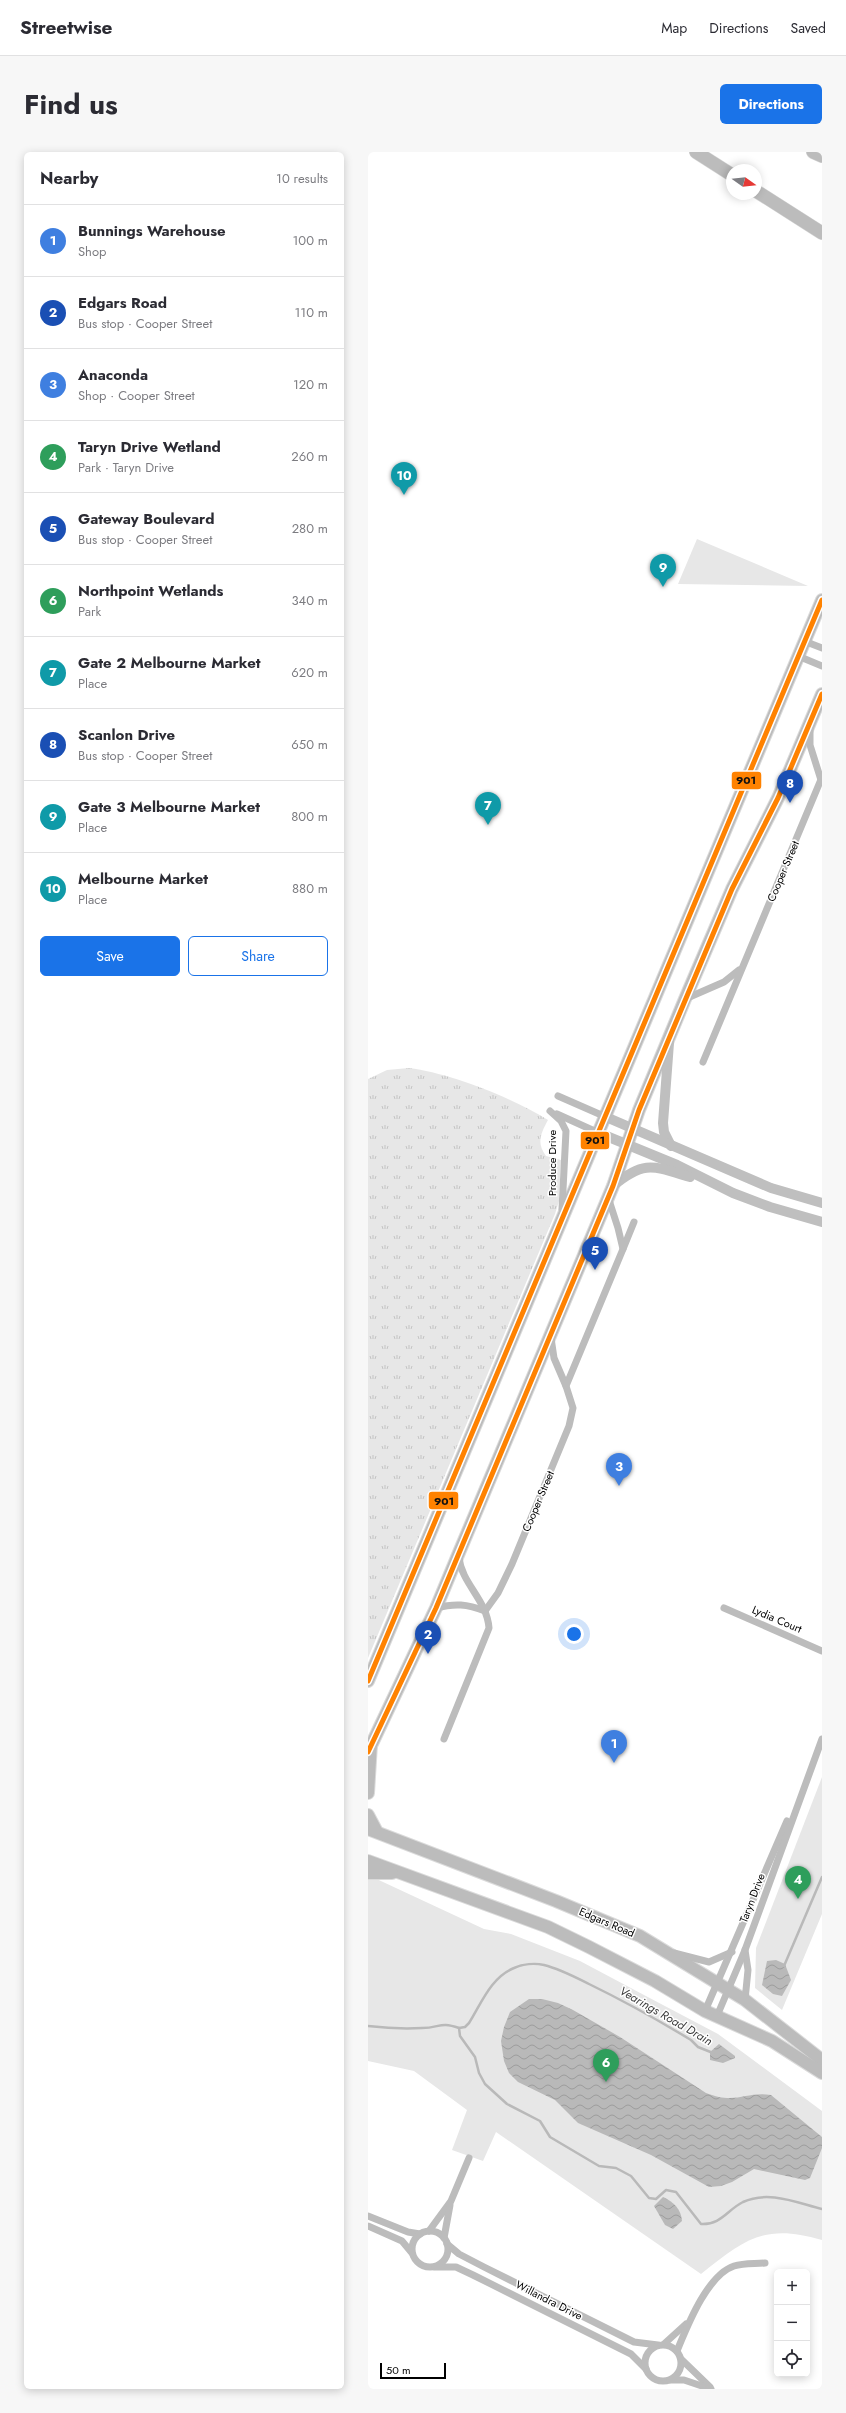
<!DOCTYPE html>
<html lang="en">
<head>
<meta charset="utf-8">
<style>
  :root { --surface:#fff; --page:#f7f7f7; --text:#2b2b33; --muted:#7c7c81; --line:#e1e1e2; --accent:#1a73e8 }
  body { margin:0; font-family:Jost,sans-serif; background:var(--page); color:var(--text) }
  .controls { position:absolute; right:12px; bottom:12px; display:grid; overflow:hidden; border-radius:6px; box-shadow:0 2px 10px #0003 }
  .controls button { width:36px; height:36px; display:grid; place-items:center; padding:0; border:0; border-bottom:1px solid var(--line); background:var(--surface); color:var(--text); font:20px sans-serif }
  .compass { position:absolute; left:358px; top:12px; width:36px; height:36px; border-radius:50%; background:var(--surface); box-shadow:0 2px 10px #0003; rotate:105deg }
  .scale { position:absolute; left:12px; bottom:10px; width:66px; box-sizing:border-box; padding-left:4px; border:2px solid #000; border-top:0; font-size:11px; line-height:14px; white-space:nowrap; color:#000; -webkit-text-stroke:3px #fff; paint-order:stroke }
  .you { position:absolute; left:206px; top:1482px; width:14px; height:14px; margin:-10px; border:3px solid #fff; border-radius:50%; background:#1a73e8; box-shadow:0 0 0 6px #1a73e833 }
  .badge { display:grid; place-items:center; width:26px; height:26px; border-radius:50%; background:var(--accent); color:#fff; font-size:13px; font-weight:700 }
  .pin { position:absolute; translate:-50% -33px; filter:drop-shadow(0 1px 2px #0008) }
  .pin::after { content:''; position:absolute; top:21px; width:14px; height:12px; background:inherit; clip-path:polygon(0 0,100% 0,50% 100%) }
  .list { margin:0; padding:0; list-style:none }
  h2 { display:flex; justify-content:space-between; align-items:center; height:52px; margin:0; padding:0 16px; font-size:17px }
  h2 small { font-size:13px; font-weight:400; color:var(--muted) }
  .list li { display:grid; grid-template-columns:26px 1fr auto; gap:12px; align-items:center; box-sizing:border-box; height:72px; padding:0 16px; border-top:1px solid var(--line) }
  .list b { display:block; font-size:15px; white-space:nowrap }
  .list p { margin:0; font-size:13px; white-space:nowrap; color:var(--muted) }
  .list em { font-size:13px; font-style:normal; color:var(--muted) }
  .actions { display:flex; gap:8px; padding:12px 16px }
  .actions a { flex:1; padding:9px 0; border:1px solid var(--accent); border-radius:6px; text-align:center; font-size:14px; color:var(--accent) }
  .actions .main { background:var(--accent); color:#fff }
  .icon { flex:none; width:22px; height:22px; fill:none; stroke:currentColor; stroke-width:2; stroke-linecap:round; stroke-linejoin:round }
  .map { position:relative; flex:none; width:454px; height:2237px; overflow:hidden; border-radius:6px }
  header { display:flex; align-items:center; gap:24px; box-sizing:border-box; height:56px; padding:0 20px; background:var(--surface); border-bottom:1px solid var(--line) }
  header strong { font-size:19px }
  nav { display:flex; gap:22px; margin-inline-start:auto; font-size:14px }
  .intro { display:flex; align-items:center; justify-content:space-between; box-sizing:border-box; height:96px; padding:0 24px }
  h1 { margin:0; font-size:28px }
  .button { padding:10px 18px; border-radius:6px; background:var(--accent); color:#fff; font-size:14px; font-weight:700 }
  main { display:flex; gap:24px; padding:0 24px }
  aside { flex:1; background:var(--surface); border-radius:6px; box-shadow:0 2px 10px #0003 }
  .map>svg:first-child { display:block }
  .grass { fill:url(#grass-tufts) }
  .green { fill:#e7e7e7 }
  .water { fill:url(#water-waves) }
  .lines { fill:none; stroke-linecap:round; stroke-linejoin:round }
  .stream { stroke:#b9b9b9; stroke-width:2.5 }
  .primary-casing { stroke:#dbdbdb; stroke-width:14 }
  .highway-casing { stroke:#dbdbdb; stroke-width:14 }
  .street { stroke:#bcbcbc; stroke-width:7 }
  .secondary { stroke:#bfbfbf; stroke-width:10 }
  .primary { stroke:#bcbcbc; stroke-width:12 }
  .highway { stroke:#bcbcbc; stroke-width:13 }
  .bus-1-casing { stroke:#fff; stroke-width:8 }
  .bus-1 { stroke:#ff8200; stroke-width:5 }
  .labels { text-anchor:middle; stroke-width:3; stroke-linejoin:round; paint-order:stroke }
  .street-label { font-size:11px; fill:#000; stroke:#fff }
  .water-label { font-size:12px; font-style:italic; fill:#3c3c3c; stroke:#fff }
  .line-badge { stroke:#fff; stroke-width:1.5 }
  .pale-badge-label { font-size:11px; text-anchor:middle; font-weight:bold; fill:#111 }
</style>
</head>
<body>
<header>
<strong>Streetwise</strong>
<nav><a>Map</a><a>Directions</a><a>Saved</a></nav>
</header>
<div class="intro"><h1>Find us</h1><a class="button">Directions</a></div>
<main>
<aside>
<h2>Nearby<small>10 results</small></h2>
<ul class="list">
<li><span class="badge" style="background:#3f7fe0">1</span><div><b>Bunnings Warehouse</b><p>Shop</p></div><em>100 m</em></li>
<li><span class="badge" style="background:#1a4fb4">2</span><div><b>Edgars Road</b><p>Bus stop · Cooper Street</p></div><em>110 m</em></li>
<li><span class="badge" style="background:#3f7fe0">3</span><div><b>Anaconda</b><p>Shop · Cooper Street</p></div><em>120 m</em></li>
<li><span class="badge" style="background:#2e9e5b">4</span><div><b>Taryn Drive Wetland</b><p>Park · Taryn Drive</p></div><em>260 m</em></li>
<li><span class="badge" style="background:#1a4fb4">5</span><div><b>Gateway Boulevard</b><p>Bus stop · Cooper Street</p></div><em>280 m</em></li>
<li><span class="badge" style="background:#2e9e5b">6</span><div><b>Northpoint Wetlands</b><p>Park</p></div><em>340 m</em></li>
<li><span class="badge" style="background:#0f9aa8">7</span><div><b>Gate 2 Melbourne Market</b><p>Place</p></div><em>620 m</em></li>
<li><span class="badge" style="background:#1a4fb4">8</span><div><b>Scanlon Drive</b><p>Bus stop · Cooper Street</p></div><em>650 m</em></li>
<li><span class="badge" style="background:#0f9aa8">9</span><div><b>Gate 3 Melbourne Market</b><p>Place</p></div><em>800 m</em></li>
<li><span class="badge" style="background:#0f9aa8">10</span><div><b>Melbourne Market</b><p>Place</p></div><em>880 m</em></li>
</ul>
<div class="actions"><a class="main">Save</a><a>Share</a></div>
</aside>
<div class="map">
<svg width="454" height="2237" viewBox="0 0 454 2237">
  <defs>
    <pattern id="grass-tufts" width="24" height="20" patternUnits="userSpaceOnUse"><rect width="24" height="20" fill="#e7e7e7"/><path d="M3 7l-1-3M5 7V3M7 7l1-3M15 17l-1-3M17 17v-4M19 17l1-3" fill="none" stroke="#c4c4c4"/></pattern>
    <pattern id="water-waves" width="16" height="10" patternUnits="userSpaceOnUse"><rect width="16" height="10" fill="#b9b9b9"/><path d="M0 5q4-4 8 0t8 0" fill="none" stroke="#9d9d9d"/></pattern>
  </defs>
  <rect width="100%" height="100%" fill="#fff"/>
  <path class="grass" d="M41 916C82 921 145 946 180 968 173 981 168 991 178 1004L193 1008 191 1049 187 1062 0 1506V927L19 918Z"/>
  <g class="green">
    <path d="M329 387 440 434 310 432Z"/>
    <path d="M454 1625V1762L414 1858 387 1836 388 1796Z"/>
    <path d="M0 1723 116 1777 143 1782 212 1809 276 1843 350 1882 454 1959V2088C397 2071 377 2087 333 2122L128 1980 115 2009 84 1998 99 1958 46 1919 0 1909Z"/>
  </g>
  <g class="water">
    <path d="M408 1808 417 1812 423 1828 414 1844 405 1842 394 1833 399 1809Z"/>
    <path d="M161 1847H174L190 1851 205 1858 252 1885 338 1941C368 1953 378 1939 403 1943L454 1985V1996L442 2026 437 2028 386 2017 364 2030 353 2034 341 2035 283 2003 210 1971 187 1948 150 1930 141 1921 136 1909 133 1889 136 1875 142 1860Z"/>
    <path d="M351 1892 367 1904V1906L355 1911 342 1908V1900Z"/>
    <path d="M295 2045C306 2050 313 2057 314 2069L305 2077 297 2073 286 2054Z"/>
  </g>
  <g class="lines">
    <g class="stream">
      <path d="M416 1814 454 1725"/>
      <path d="M0 1874C17 1876 37 1877 54 1876 72 1876 72 1869 91 1876L92 1884 107 1905 111 1921 117 1932 139 1952 172 1969 182 1985 231 2014 248 2016 263 2024 281 2046 288 2047 298 2038 308 2040 333 2072C353 2073 359 2058 375 2050 401 2038 429 2051 454 2057"/>
      <path d="M91 1876 97 1875 101 1871C113 1852 123 1825 146 1816 155 1812 167 1811 176 1813 192 1817 207 1825 221 1832 256 1849 290 1868 323 1888L330 1895 345 1901"/>
    </g>
    <defs>
      <g id="primary">
        <path d="M0 1529 454 448"/>
        <path d="M0 1600 68 1456 90 1403 245 1034 271 958 317 847 364 737 410 646 454 542"/>
        <path d="M0 1641 3 1592"/>
        <path d="M0 1663 9 1680"/>
        <path d="M0 1677 188 1749 272 1784 377 1848 454 1908"/>
        <path d="M0 1709 180 1775 221 1795 287 1829 337 1859 404 1889 454 1921"/>
        <path d="M0 1721H24"/>
      </g>
      <g id="highway">
        <path d="M328 0 364 23"/>
        <path d="M445 0 454 4"/>
        <path d="M388 39 454 81"/>
      </g>
    </defs>
    <use href="#primary" class="primary-casing"/>
    <use href="#highway" class="highway-casing"/>
    <g class="street">
      <path d="M436 489 454 496"/>
      <path d="M430 504 454 514"/>
      <path d="M442 577V593L453 628"/>
      <path d="M317 847 356 830 371 818"/>
      <path d="M335 910 454 625"/>
      <path d="M190 944 238 965"/>
      <path d="M182 959 193 969 198 979 194 1057"/>
      <path d="M189 962 231 981"/>
      <path d="M255 1097 266 1070"/>
      <path d="M183 1186 186 1206 198 1234"/>
      <path d="M68 1456C87 1451 99 1452 117 1459"/>
      <path d="M356 1456 454 1499"/>
      <path d="M117 1459 130 1441 144 1412 201 1274 205 1256 198 1234 255 1097 250 1076 240 1045"/>
      <path d="M76 1587 121 1476C119 1448 94 1432 91 1406"/>
      <path d="M377 1798 380 1818 377 1848"/>
      <path d="M306 1801 341 1810 364 1800"/>
      <path d="M337 1859 419 1669"/>
      <path d="M349 1864 377 1798 454 1587"/>
      <path d="M0 2064 40 2080 52 2082"/>
      <path d="M0 2074 34 2089 44 2101"/>
      <circle cx="62" cy="2097" r="18"/>
      <path d="M61 2079 83 2049 101 2006"/>
      <path d="M76 2086 82 2053"/>
      <path d="M79 2092 91 2102 116 2115 266 2190 290 2193"/>
      <path d="M67 2115H88L105 2123 263 2202 278 2217"/>
      <path d="M296 2192 318 2172"/>
      <circle cx="295" cy="2211" r="18"/>
      <path d="M309 2199C319 2175 339 2123 366 2114 376 2111 386 2112 397 2111"/>
      <path d="M313 2207 342 2235"/>
      <path d="M302 2228H316L343 2237"/>
    </g>
    <g class="secondary">
      <path d="M301 891 295 971 296 980 303 994"/>
      <path d="M238 965 403 1036 454 1051"/>
      <path d="M231 981 309 1013 365 1041 402 1055 454 1070"/>
      <path d="M245 1034C276 1008 285 1014 322 1025"/>
    </g>
    <use href="#primary" class="primary"/>
    <use href="#highway" class="highway"/>
    <defs>
      <g id="bus-1">
        <path d="M0 1529 454 448"/>
        <path d="M0 1600 68 1456 245 1034 271 958 364 737 410 646 454 542"/>
      </g>
    </defs>
    <use href="#bus-1" class="bus-1-casing"/>
    <use href="#bus-1" class="bus-1"/>
  </g>
  <g class="labels">
    <g class="street-label">
      <text transform="translate(415 719) rotate(-67)" y="4">Cooper Street</text>
      <text transform="translate(184 1011) rotate(-90)" y="4">Produce Drive</text>
      <text transform="translate(170 1349) rotate(-67)" y="4">Cooper Street</text>
      <text transform="translate(409 1467) rotate(23)" y="4">Lydia Court</text>
      <text transform="translate(384 1746) rotate(-69)" y="4">Taryn Drive</text>
      <text transform="translate(239 1770) rotate(23)" y="4">Edgars Road</text>
      <text transform="translate(181 2148) rotate(27)" y="4">Willandra Drive</text>
    </g>
    <g class="water-label">
      <text transform="translate(298 1864) rotate(30)" y="4">Vearings Road Drain</text>
    </g>
  </g>
  <g class="line-badge">
    <rect x="363" y="619" width="31" height="19" rx="4" fill="#ff8200"/>
    <rect x="212" y="979" width="30" height="19" rx="4" fill="#ff8200"/>
    <rect x="60" y="1339" width="31" height="19" rx="4" fill="#ff8200"/>
  </g>
  <g class="pale-badge-label">
    <text x="378" y="632">901</text>
    <text x="227" y="992">901</text>
    <text x="76" y="1353">901</text>
  </g>
</svg>
<div class="controls">
<button>+</button>
<button>−</button>
<button><svg class="icon" aria-label="locate" viewBox="0 0 24 24"><circle cx="12" cy="12" r="6"/><path d="M12 2v4M12 18v4M2 12h4M18 12h4"/></svg></button>
</div>
<svg class="compass" viewBox="-18 -18 36 36"><path d="M0-13l5 13h-10z" fill="#e53935"/><path d="M0 13l5-13h-10z" fill="#7c7c81"/></svg>
<div class="scale">50 m</div>
<div class="you"></div>
<div class="pin badge" style="left:246px;top:1611px;background:#3f7fe0">1</div>
<div class="pin badge" style="left:60px;top:1502px;background:#1a4fb4">2</div>
<div class="pin badge" style="left:251px;top:1334px;background:#3f7fe0">3</div>
<div class="pin badge" style="left:430px;top:1747px;background:#2e9e5b">4</div>
<div class="pin badge" style="left:227px;top:1118px;background:#1a4fb4">5</div>
<div class="pin badge" style="left:238px;top:1930px;background:#2e9e5b">6</div>
<div class="pin badge" style="left:120px;top:673px;background:#0f9aa8">7</div>
<div class="pin badge" style="left:422px;top:651px;background:#1a4fb4">8</div>
<div class="pin badge" style="left:295px;top:435px;background:#0f9aa8">9</div>
<div class="pin badge" style="left:36px;top:343px;background:#0f9aa8">10</div>
</div>
</main>
</body>
</html>
